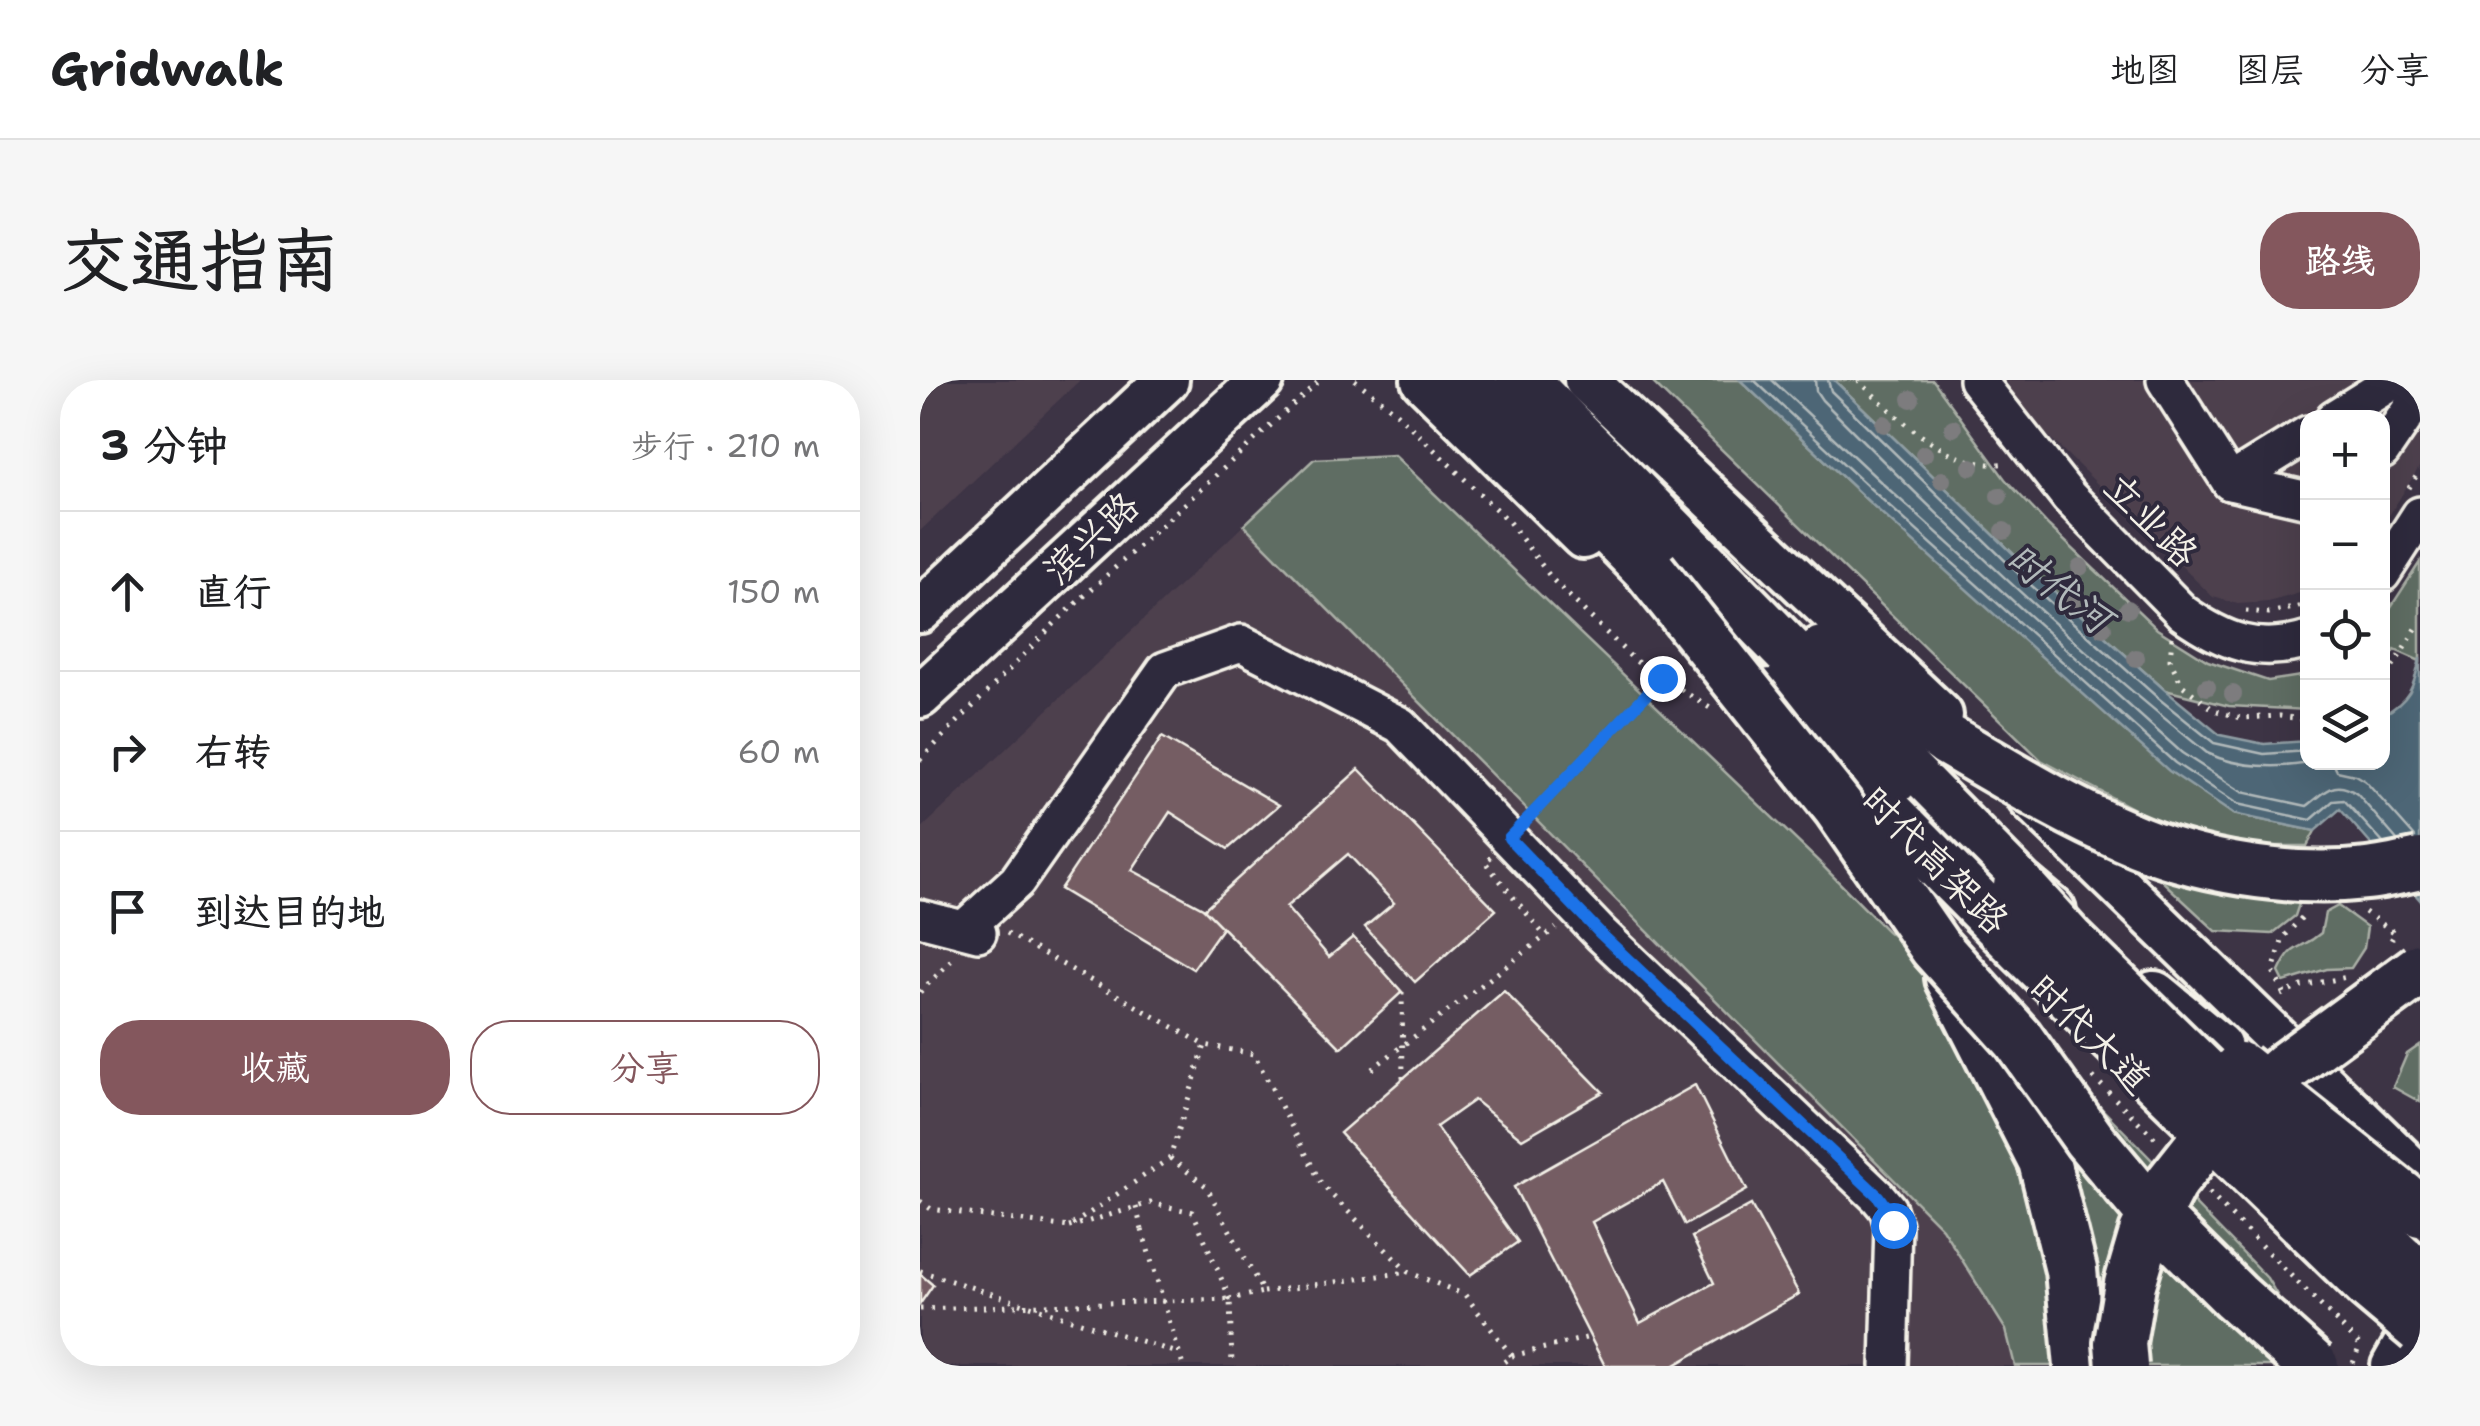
<!DOCTYPE html>
<html lang="zh">
<head>
<meta charset="utf-8">
<style>
  :root { --surface:#fff; --page:#f6f6f6; --text:#202124; --muted:#757577; --line:#e0e0e0; --accent:#84575d }
  body { margin:0; font-family:"Shantell Sans","LXGW WenKai TC",sans-serif; background:var(--page); color:var(--text) }
  .controls { position:absolute; right:30px; top:30px; display:grid; overflow:hidden; border-radius:20px; box-shadow:0 10px 40px #0002 }
  .controls button { width:90px; height:90px; display:grid; place-items:center; padding:0; border:0; border-bottom:2px solid var(--line); background:var(--surface); color:var(--text); font:50px sans-serif }
  .stop { position:absolute; width:30px; height:30px; margin:-22px; border:8px solid #1a73e8; border-radius:50%; background:#fff }
  .stop.end { background:#1a73e8; border-color:#fff; box-shadow:0 2px 10px #0008 }
  .list { margin:0; padding:0; list-style:none }
  h2 { display:flex; justify-content:space-between; align-items:center; height:130px; margin:0; padding:0 40px; font-size:42px }
  h2 small { font-size:32px; font-weight:400; color:var(--muted) }
  .list li { display:grid; grid-template-columns:65px 1fr auto; gap:30px; align-items:center; box-sizing:border-box; height:160px; padding:0 40px; border-top:2px solid var(--line) }
  .list b { display:block; font-size:38px; white-space:nowrap }
  .list em { font-size:32px; font-style:normal; color:var(--muted) }
  .actions { display:flex; gap:20px; padding:30px 40px }
  .actions a { flex:1; padding:22px 0; border:2px solid var(--accent); border-radius:40px; text-align:center; font-size:35px; color:var(--accent) }
  .actions .main { background:var(--accent); color:#fff }
  .icon { flex:none; width:55px; height:55px; fill:none; stroke:currentColor; stroke-width:2; stroke-linecap:round; stroke-linejoin:round }
  .map { position:relative; flex:none; width:1500px; height:986px; overflow:hidden; border-radius:40px }
  header { display:flex; align-items:center; gap:60px; box-sizing:border-box; height:140px; padding:0 50px; background:var(--surface); border-bottom:2px solid var(--line) }
  header strong { font-size:48px }
  nav { display:flex; gap:55px; margin-inline-start:auto; font-size:35px }
  .intro { display:flex; align-items:center; justify-content:space-between; box-sizing:border-box; height:240px; padding:0 60px }
  h1 { margin:0; font-size:70px }
  .button { padding:25px 45px; border-radius:40px; background:var(--accent); color:#fff; font-size:35px; font-weight:700 }
  main { display:flex; gap:60px; padding:0 60px }
  aside { flex:1; background:var(--surface); border-radius:40px; box-shadow:0 10px 40px #0002 }
  .map>svg:first-child { display:block }
  .built { fill:#4e404e }
  .green { fill:#5f6d63; stroke:#aaafa6; stroke-width:2.5 }
  .water { fill:#4d6676; stroke:#909ea4; stroke-width:2.5 }
  .lines { fill:none; stroke-linecap:round; stroke-linejoin:round }
  .shore { stroke:#b1b9ba; stroke-width:2.5 }
  .building { fill:#745d64; stroke:#f4f1e8; stroke-width:2.5 }
  .minor-casing { stroke:#f4f1e8; stroke-width:42 }
  .major-casing { stroke:#f4f1e8; stroke-width:50 }
  .highway-casing { stroke:#f4f1e8; stroke-width:58 }
  .path { stroke:#f4f1e8; stroke-width:5; stroke-dasharray:2.5 8; stroke-linecap:butt }
  .minor { stroke:#2f2a3d; stroke-width:35 }
  .major { stroke:#2f2a3d; stroke-width:42 }
  .highway { stroke:#2f2a3d; stroke-width:50 }
  .highway-bridge-casing { stroke:#f4f1e8; stroke-width:58; stroke-linecap:butt }
  .path-bridge { stroke:#f4f1e8; stroke-width:5; stroke-dasharray:2.5 8; stroke-linecap:butt }
  .highway-bridge { stroke:#2f2a3d; stroke-width:50 }
  .tree { fill:#7d7c7e }
  .route { stroke:#1a73e8; stroke-width:12 }
  .labels { text-anchor:middle; stroke-width:8; stroke-linejoin:round; paint-order:stroke }
  .street-label { font-size:38px; fill:#f4f1e8; stroke:#2f2a3d }
  .water-label { font-size:40px; font-style:italic; fill:#b1b9ba; stroke:#2f2a3d }
</style>
</head>
<body>
<header>
<strong>Gridwalk</strong>
<nav><a>地图</a><a>图层</a><a>分享</a></nav>
</header>
<div class="intro"><h1>交通指南</h1><a class="button">路线</a></div>
<main>
<aside>
<h2>3 分钟<small>步行 · 210 m</small></h2>
<ul class="list">
<li><svg class="icon" aria-label="ahead" viewBox="0 0 24 24"><path d="M12 20V5M6 11l6-6 6 6"/></svg><div><b>直行</b></div><em>150 m</em></li>
<li><svg class="icon" aria-label="right" viewBox="0 0 24 24"><path d="M7 20v-9h11M14 6l5 5-5 5"/></svg><div><b>右转</b></div><em>60 m</em></li>
<li><svg class="icon" aria-label="arrive" viewBox="0 0 24 24"><path d="M6 21V4h12l-3 4 3 4H6"/></svg><div><b>到达目的地</b></div></li>
</ul>
<div class="actions"><a class="main">收藏</a><a>分享</a></div>
</aside>
<div class="map">
<svg width="1500" height="986" viewBox="0 0 1500 986">
  <rect width="100%" height="100%" fill="#3d3445"/>
  <filter id="ink" filterUnits="userSpaceOnUse"><feTurbulence type="fractalNoise" baseFrequency=".01" numOctaves="2"/><feDisplacementMap in="SourceGraphic" scale="20" xChannelSelector="R" yChannelSelector="G"/><feConvolveMatrix kernelMatrix="1 2 1 2 8 2 1 2 1" color-interpolation-filters="sRGB"/></filter>
  <g filter="url(#ink)">
    <g class="built">
      <path d="M0 0H160L0 151Z"/>
      <path d="M1086 0H1500V86L1463 145 1462 38H1388L1387 211 1348 222 1318 224 1293 217 1107 35Z"/>
      <path d="M474 75 898 481 1121 986H0V450L394 79Z"/>
    </g>
    <g class="green">
      <path d="M730 0H820L948 121 1286 414 1313 434 1395 451 1387 466H1322L1242 444 1121 380Z"/>
      <path d="M914 0H1013L1085 99 1129 146 1237 249 1288 281 1348 301 1387 295V330L1309 326 1245 310 1110 190Z"/>
      <path d="M474 75 898 481 967 551 1147 693 1347 898 1391 973 1383 986H1095L1086 950 1022 848 324 145 394 79Z"/>
      <path d="M1500 182V281L1475 270 1463 290V239Z"/>
      <path d="M1212 473 1380 521 1375 536 1352 554 1296 551Z"/>
      <path d="M1418 526 1447 547 1444 568 1431 588 1407 589 1364 602 1359 592C1373 561 1379 572 1401 553L1405 533Z"/>
      <path d="M1500 665V722L1473 707 1487 674Z"/>
    </g>
    <path class="water" d="M820 0H914L1110 190 1245 310 1300 355 1344 364 1387 361 1388 382H1462L1463 335C1490 320 1494 307 1500 278V520L1420 429 1395 451 1313 434 1249 391 948 121Z"/>
    <g class="lines">
      <g class="shore">
        <path d="M834 0 955 113 1255 383 1317 424 1391 440 1413 421 1424 420 1464 464"/>
        <path d="M852 0 963 104 1262 373 1322 412 1387 426C1405 413 1414 397 1437 414L1478 461"/>
        <path d="M895 0 896 11 902 20C1025 144 1151 264 1287 373 1318 388 1360 389 1394 382"/>
        <path d="M908 0 911 11 1103 198 1238 318 1294 363 1344 374 1388 371"/>
        <path d="M1417 382 1415 387 1417 391 1435 395 1445 401 1495 457"/>
      </g>
    </g>
    <g class="building">
      <path d="M242 357 359 425 308 469 250 432 212 490 307 541 273 589 140 509Z"/>
      <path d="M439 389 576 530 495 602 445 547 474 523 428 474 366 527 409 577 433 557 482 612 421 668 284 529Z"/>
      <path d="M584 611 683 712 602 759 554 720 516 747 598 862 550 895 420 753Z"/>
      <path d="M775 705 827 810 765 845 743 802 672 842 720 943 794 903 772 857 831 825 879 914 753 986H685L594 807Z"/>
      <path d="M0 894 13 905 0 924Z"/>
    </g>
    <g class="lines">
      <defs>
        <g id="minor">
          <path d="M1057 0 1149 117 1263 233C1304 262 1338 275 1388 260"/>
          <path d="M1245 0 1310 102 1388 120"/>
          <path d="M1414 38 1475 0"/>
          <path d="M1462 71 1500 15"/>
          <path d="M1310 102 1388 54"/>
          <path d="M1462 194 1500 135"/>
          <path d="M0 538 58 553"/>
          <path d="M44 549 97 501 245 290 321 263 480 345 681 554 958 817 968 829 973 845 969 986"/>
        </g>
        <g id="major">
          <path d="M503 0 663 157"/>
          <path d="M666 0 1021 335"/>
          <path d="M0 231 247 0"/>
          <path d="M0 316 342 0"/>
          <path d="M1109 418 1500 797"/>
          <path d="M1473 986 1500 938"/>
        </g>
        <g id="highway">
          <path d="M542 0 760 221"/>
          <path d="M602 0 1099 506 1130 532"/>
          <path d="M902 272 1029 361"/>
          <path d="M851 314 971 436"/>
          <path d="M1031 598 1124 781 1151 890 1160 986"/>
          <path d="M1234 617 1296 668"/>
        </g>
      </defs>
      <use href="#minor" class="minor-casing"/>
      <use href="#major" class="major-casing"/>
      <use href="#highway" class="highway-casing"/>
      <g class="path">
        <path d="M435 0 473 30 589 142 633 200 714 280 790 328"/>
        <path d="M938 0C975 35 1031 93 1086 83"/>
        <path d="M1489 108 1500 90"/>
        <path d="M1326 231 1349 233 1388 225"/>
        <path d="M1252 257 1250 280 1262 305 1294 330 1321 338 1360 336 1388 340"/>
        <path d="M1462 305 1500 242"/>
        <path d="M0 380 138 240 400 0"/>
        <path d="M610 437 743 298"/>
        <path d="M571 477 565 482 625 556"/>
        <path d="M1445 532 1475 553 1469 564"/>
        <path d="M87 553 285 665 334 674 402 805 488 892 545 915 592 976 578 986"/>
        <path d="M0 612 37 575"/>
        <path d="M1364 613 1353 591 1363 558 1385 534"/>
        <path d="M1361 615 1382 606 1427 597"/>
        <path d="M452 689 636 548"/>
        <path d="M1173 697 1240 763"/>
        <path d="M1289 813 1440 965 1432 986"/>
        <path d="M0 821 11 829 149 847 250 778 285 665"/>
        <path d="M216 827 222 850"/>
        <path d="M149 847 230 823 273 832 310 919 343 912 286 806 250 778"/>
        <path d="M343 912 488 892"/>
        <path d="M0 929 310 919 312 986"/>
        <path d="M592 976 670 957"/>
      </g>
      <use href="#minor" class="minor"/>
      <use href="#major" class="major"/>
      <use href="#highway" class="highway"/>
      <defs>
        <g id="highway-bridge">
          <path d="M731 192 919 428 1015 567 1098 659 1169 759 1232 834 1315 916 1393 986"/>
          <path d="M1029 361C1086 394 1144 430 1205 456 1275 487 1371 503 1447 494 1465 492 1482 488 1500 484"/>
          <path d="M971 436 1106 572 1449 905 1500 948"/>
          <path d="M1099 506 1150 562 1358 765 1500 898"/>
          <path d="M1320 688 1500 831"/>
          <path d="M1202 986 1200 963 1210 904 1225 853 1251 803 1285 760 1365 688 1500 589"/>
        </g>
      </defs>
      <use href="#highway-bridge" class="highway-bridge-casing"/>
      <g class="path-bridge">
        <path d="M482 612 483 699"/>
        <path d="M222 850 263 986"/>
        <path d="M0 891 258 973"/>
      </g>
      <use href="#highway-bridge" class="highway-bridge"/>
    </g>
    <g class="tree">
      <circle cx="991" cy="19" r="9"/>
      <circle cx="964" cy="44" r="9"/>
      <circle cx="1033" cy="48" r="9"/>
      <circle cx="1004" cy="74" r="9"/>
      <circle cx="1051" cy="87" r="9"/>
      <circle cx="1022" cy="100" r="9"/>
      <circle cx="1079" cy="116" r="9"/>
      <circle cx="1084" cy="151" r="9"/>
      <circle cx="1160" cy="187" r="9"/>
      <circle cx="1152" cy="221" r="9"/>
      <circle cx="1208" cy="229" r="9"/>
      <circle cx="1183" cy="248" r="9"/>
      <circle cx="1216" cy="278" r="9"/>
      <circle cx="1287" cy="307" r="9"/>
      <circle cx="1313" cy="314" r="9"/>
    </g>
  </g>
  <g class="lines" filter="url(#ink)">
    <path class="route" d="M742 298 589 458 681 554 958 816 968 830 973 845"/>
  </g>
  <g class="labels">
    <g class="street-label">
      <text transform="translate(1231 140) rotate(45)" y="13">立业路</text>
      <text transform="translate(171 158) rotate(-43)" y="13">滨兴路</text>
      <text transform="translate(1015 480) rotate(45)" y="13">时代高架路</text>
      <text transform="translate(1170 654) rotate(44)" y="13">时代大道</text>
    </g>
    <g class="water-label">
      <text transform="translate(1139 208) rotate(37)" y="14">时代河</text>
    </g>
  </g>
</svg>
<div class="controls">
<button>+</button>
<button>−</button>
<button><svg class="icon" aria-label="locate" viewBox="0 0 24 24"><circle cx="12" cy="12" r="6"/><path d="M12 2v4M12 18v4M2 12h4M18 12h4"/></svg></button>
<button><svg class="icon" aria-label="layers" viewBox="0 0 24 24"><path d="M12 4l9 5-9 5-9-5zM3 14l9 5 9-5"/></svg></button>
</div>
<div class="stop" style="left:973px;top:845px"></div>
<div class="stop end" style="left:742px;top:298px"></div>
</div>
</main>
</body>
</html>
